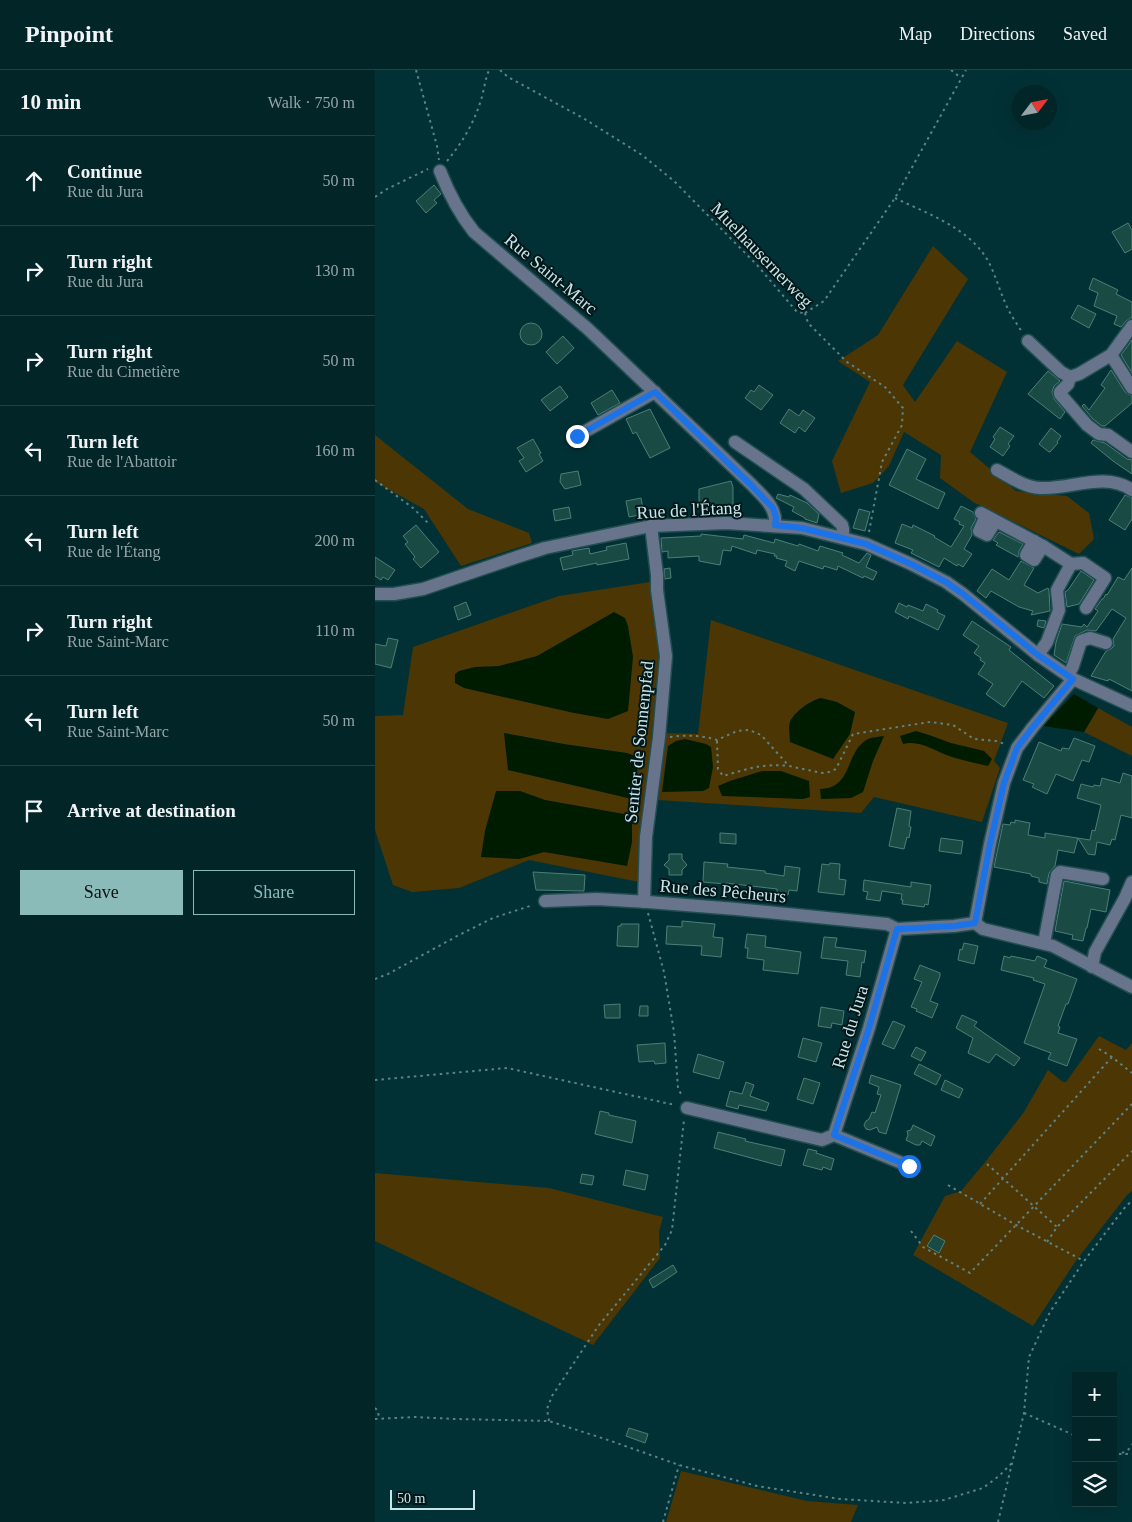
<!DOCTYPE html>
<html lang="en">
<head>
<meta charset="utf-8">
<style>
  :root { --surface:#022528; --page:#0c2d30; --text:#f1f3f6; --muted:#96a5a8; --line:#234245; --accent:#8bbbb9 }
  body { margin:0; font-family:"Times New Roman",serif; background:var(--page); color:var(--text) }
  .controls { position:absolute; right:15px; bottom:15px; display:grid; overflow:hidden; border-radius:0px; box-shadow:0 5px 20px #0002 }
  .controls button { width:45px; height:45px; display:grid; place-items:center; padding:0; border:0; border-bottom:1px solid var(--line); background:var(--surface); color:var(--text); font:25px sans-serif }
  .compass { position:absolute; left:637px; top:15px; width:45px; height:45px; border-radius:50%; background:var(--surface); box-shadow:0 5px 20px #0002; rotate:58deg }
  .scale { position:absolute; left:15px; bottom:12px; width:85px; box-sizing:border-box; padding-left:5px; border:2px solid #c9e5e8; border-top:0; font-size:14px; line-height:18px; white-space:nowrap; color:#c9e5e8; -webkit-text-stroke:4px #011719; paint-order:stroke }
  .stop { position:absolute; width:15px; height:15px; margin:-11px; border:4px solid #1a73e8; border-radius:50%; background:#fff }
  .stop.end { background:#1a73e8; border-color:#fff; box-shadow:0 1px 5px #0008 }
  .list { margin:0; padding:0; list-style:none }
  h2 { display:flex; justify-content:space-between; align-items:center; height:65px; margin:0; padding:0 20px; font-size:21px }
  h2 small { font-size:16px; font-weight:400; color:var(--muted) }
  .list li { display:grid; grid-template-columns:32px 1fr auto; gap:15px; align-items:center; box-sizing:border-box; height:90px; padding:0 20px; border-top:1px solid var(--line) }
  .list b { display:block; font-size:19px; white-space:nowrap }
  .list p { margin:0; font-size:16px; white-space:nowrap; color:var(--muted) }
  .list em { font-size:16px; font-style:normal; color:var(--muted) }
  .actions { display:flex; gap:10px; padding:15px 20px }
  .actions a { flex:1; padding:11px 0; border:1px solid var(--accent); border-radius:0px; text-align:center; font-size:18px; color:var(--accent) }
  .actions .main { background:var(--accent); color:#111 }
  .icon { flex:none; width:28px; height:28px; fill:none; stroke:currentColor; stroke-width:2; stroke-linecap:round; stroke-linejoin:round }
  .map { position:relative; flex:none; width:757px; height:1452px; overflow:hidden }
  header { display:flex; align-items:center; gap:30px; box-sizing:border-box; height:70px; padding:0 25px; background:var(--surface); border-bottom:1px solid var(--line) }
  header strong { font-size:24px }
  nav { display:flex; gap:28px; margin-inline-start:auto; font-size:18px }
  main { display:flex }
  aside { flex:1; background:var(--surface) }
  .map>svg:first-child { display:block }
  .green { fill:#4b3604 }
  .water { fill:#001c00 }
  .building { fill:#194b44; stroke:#4a8078 }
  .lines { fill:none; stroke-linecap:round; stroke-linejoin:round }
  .minor-casing { stroke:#224e52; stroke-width:15 }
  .path { stroke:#5d8387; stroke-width:2; stroke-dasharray:2.5 4; stroke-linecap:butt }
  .minor { stroke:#67748c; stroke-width:12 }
  .route { stroke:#1a73e8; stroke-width:6 }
  .labels { text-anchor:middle; stroke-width:4; stroke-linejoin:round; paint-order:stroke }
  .street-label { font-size:18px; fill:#c9e5e8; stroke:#011719 }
</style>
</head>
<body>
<header>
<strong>Pinpoint</strong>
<nav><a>Map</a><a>Directions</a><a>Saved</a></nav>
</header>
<main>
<aside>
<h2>10 min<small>Walk · 750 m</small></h2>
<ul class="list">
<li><svg class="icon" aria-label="ahead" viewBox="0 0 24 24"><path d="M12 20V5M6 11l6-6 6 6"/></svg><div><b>Continue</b><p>Rue du Jura</p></div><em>50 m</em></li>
<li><svg class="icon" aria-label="right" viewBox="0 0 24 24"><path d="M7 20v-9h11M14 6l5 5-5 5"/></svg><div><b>Turn right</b><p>Rue du Jura</p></div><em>130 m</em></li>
<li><svg class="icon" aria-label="right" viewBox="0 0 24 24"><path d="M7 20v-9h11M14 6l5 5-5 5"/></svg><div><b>Turn right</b><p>Rue du Cimetière</p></div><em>50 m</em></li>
<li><svg class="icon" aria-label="left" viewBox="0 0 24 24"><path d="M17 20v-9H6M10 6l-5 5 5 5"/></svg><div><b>Turn left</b><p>Rue de l'Abattoir</p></div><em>160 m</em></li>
<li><svg class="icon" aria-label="left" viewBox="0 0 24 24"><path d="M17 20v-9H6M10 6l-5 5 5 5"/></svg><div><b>Turn left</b><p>Rue de l'Étang</p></div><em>200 m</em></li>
<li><svg class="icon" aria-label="right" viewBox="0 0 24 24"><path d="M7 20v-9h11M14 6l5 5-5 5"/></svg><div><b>Turn right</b><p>Rue Saint-Marc</p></div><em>110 m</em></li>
<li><svg class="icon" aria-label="left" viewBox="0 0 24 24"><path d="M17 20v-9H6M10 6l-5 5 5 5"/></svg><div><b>Turn left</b><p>Rue Saint-Marc</p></div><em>50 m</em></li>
<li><svg class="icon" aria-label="arrive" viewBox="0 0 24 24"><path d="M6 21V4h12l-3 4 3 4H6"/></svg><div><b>Arrive at destination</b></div></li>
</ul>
<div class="actions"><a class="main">Save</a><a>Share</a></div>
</aside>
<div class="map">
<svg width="757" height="1452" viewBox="0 0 757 1452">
  <rect width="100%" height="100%" fill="#023135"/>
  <g class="green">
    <path d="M558 176 593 209 528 315 540 332 582 271 632 302 595 382 641 421 692 426 714 443 719 469 704 484 598 432 565 408 566 385 529 362 514 396 498 413 466 423 457 391 495 312 463 291 503 265Z"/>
    <path d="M0 365 93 439 154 463 157 473 86 496 49 439 0 412Z"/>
    <path d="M275 512 284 585 264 812 154 790 84 818 37 822 18 815 0 760V646L28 645 38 577 184 526Z"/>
    <path d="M336 550 633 653 619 691 625 698 607 752 499 727 486 743 282 730 289 663 323 664Z"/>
    <path d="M723 638 757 657V686L709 662Z"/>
    <path d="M724 966 751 980 757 973V1121L752 1125 700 1192 658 1256 538 1185 570 1126 586 1121 611 1091 649 1042 673 1000 688 1012H691Z"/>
    <path d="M0 1103 174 1118 288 1147 284 1162 285 1188 218 1275 0 1171Z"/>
    <path d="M306 1401 432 1431 483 1435 476 1452H291Z"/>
  </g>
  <g class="water">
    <path d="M239 542 250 548 253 556 258 587 253 641 233 649 199 643 89 618 80 613V604L84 601 100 597 124 596 162 586Z"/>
    <path d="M699 624 723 638 709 662 668 656Z"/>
    <path d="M446 628 462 632 480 642 475 664 458 689 415 672C415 666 413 657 415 652 419 642 436 630 446 628Z"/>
    <path d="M541 661 554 665 576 673 609 681 617 689 613 696C601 693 589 691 577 687 562 682 544 669 528 674L525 666Z"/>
    <path d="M129 663 189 674 252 683 260 686 264 691 257 729 133 700Z"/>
    <path d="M509 666 498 691 488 722 476 728 446 729 445 719C479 718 469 682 493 669 498 667 504 667 509 666Z"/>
    <path d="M310 669 331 674 336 677 338 697 334 718 328 721 287 722 293 676 301 671Z"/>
    <path d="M387 701H406L434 711 435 727 428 729 347 726 343 716 355 711Z"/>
    <path d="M121 721H145L170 730 249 744 255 746 257 749V772L252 796 169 782 144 789 106 787 110 761Z"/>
  </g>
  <g class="building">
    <path d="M59 115 66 124 59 130 62 133 51 143 41 131Z"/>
    <path d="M753 153 757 160V179L750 183 737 162Z"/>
    <path d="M718 208 743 220 741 224 757 232V247L751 251 746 257 739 254 742 246 719 236 723 223 714 219Z"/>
    <path d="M703 235 721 244 714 258 696 248Z"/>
    <circle cx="156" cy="264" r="11"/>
    <path d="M188 266 199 278 182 294 171 282Z"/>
    <path d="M757 270V303L746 285Z"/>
    <path d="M736 300 750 322 757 326V333L730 356H727L718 349 707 336 709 334 714 340 730 318 726 315Z"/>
    <path d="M673 301 685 311 679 316 677 322 679 329 690 342 685 349 653 324Z"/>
    <path d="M384 315 398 325 386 340 370 328 376 320 379 322Z"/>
    <path d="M185 316 193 327 175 341 166 330Z"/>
    <path d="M237 320 245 333 223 345 216 333Z"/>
    <path d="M275 339 295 378 275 388 261 362 258 364 251 349Z"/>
    <path d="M414 339 424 346 428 340 440 348 430 362 424 357 420 363 405 353Z"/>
    <path d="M625 357 639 366 633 374 635 376 628 386 615 377 620 369 618 367Z"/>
    <path d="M676 358 686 366 682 372 683 373 675 382H674L664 374Z"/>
    <path d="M158 369 166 383 164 384 168 391 151 402 144 391 149 388 142 378Z"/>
    <path d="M718 370 730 373 752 389 757 390V404L738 391 716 373Z"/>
    <path d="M532 379 551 389 541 409 570 423 563 439 514 415Z"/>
    <path d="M203 401 206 415 190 419 185 412 186 404Z"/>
    <path d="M356 411 358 417V441H343L344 438H324V419Z"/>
    <path d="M403 424 414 427 415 425 432 433 444 444 442 453 430 449V448L417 441 419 437 401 428Z"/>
    <path d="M750 425 757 428V449L750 460 734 450Z"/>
    <path d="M266 428 269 444 254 447 251 431Z"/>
    <path d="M586 436 598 442 601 449 596 458 597 465 589 479 597 484 588 497 583 494 582 496 569 488 564 497 536 483 538 480 520 473 527 454 537 458 538 455 560 466 559 467 576 477 589 456 584 454 585 452 579 449Z"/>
    <path d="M194 437 196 448 180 451 178 440Z"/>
    <path d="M484 439 495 442 490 461 478 458Z"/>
    <path d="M41 455 64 482 46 498 38 489 40 487 30 474 33 472 28 466Z"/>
    <path d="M624 462 648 474 644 481 643 487 621 475 623 473 618 470Z"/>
    <path d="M326 464 368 469 369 465 399 473 400 469 423 476 424 474 443 481 445 476 468 483 467 485 484 493 492 483 496 485 491 497 502 502 498 510 489 506 488 508 463 496 462 500 449 496 448 499 424 491 420 501 410 496 412 491 401 488 402 486H399L400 484 382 480 381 484 357 476 356 481 348 480 345 495 324 491V486L293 488V481L287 482 286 468 326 466Z"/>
    <path d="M251 473 254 489 222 495V493L188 500 185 488 198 485 197 481 214 478 215 484 232 480 231 477Z"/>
    <path d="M0 487 20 500 13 510 8 507 6 510 0 506Z"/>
    <path d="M646 491 659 498 649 515 663 523 673 518 674 521 675 541 656 545 658 541 644 537 616 521 611 528 602 521 617 499 634 510Z"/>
    <path d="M295 498 296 508 290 509 289 499Z"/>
    <path d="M757 498V621L734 609 733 611 716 606 731 581 736 579 739 576 738 569 751 548 737 539 721 561 712 560 700 566 691 593 679 585 681 572 687 554 707 557 709 554 712 557 723 541 720 539 727 529H728L731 524 732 525 743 507 749 510Z"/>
    <path d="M706 501 719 510 704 534 692 537 690 522 693 520Z"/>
    <path d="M91 532 96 545 83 550 79 537Z"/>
    <path d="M524 533 532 537 533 535 548 541 551 534 563 540 562 542 570 546 563 560 534 546 533 549 520 542Z"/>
    <path d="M663 550 671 551 669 558 662 556Z"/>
    <path d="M597 551 636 577 634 580 679 616 669 628 647 611 629 637 611 624 618 614 603 604 610 593 605 590 606 588 599 583 604 576 588 565Z"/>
    <path d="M13 568 23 570 16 598 0 594V574L11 576Z"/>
    <path d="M699 668 720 676 714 692 707 690 698 711 681 704 672 724 657 717 659 714 648 710 664 672 686 681 687 678 694 679Z"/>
    <path d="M748 703 757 706V748L746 745 740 770 737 769 735 775 722 772 720 785 713 784 703 768 699 783 683 780 680 796 674 803 672 814 664 812V808L656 806V804L619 797 628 754 635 755 636 752 640 753V750L655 753 653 765 670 768V763L715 770 717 760 720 761 726 735 702 728 706 714 718 717 719 715 725 716 727 708 745 713Z"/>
    <path d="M522 738 536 741 534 756 536 757 534 768 532 767 529 779 514 776Z"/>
    <path d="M345 763 361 764V774L345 773Z"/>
    <path d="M566 768 588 771 586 784 564 781Z"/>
    <path d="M294 784H307V789L312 795 307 800V805H294V799L289 795 294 790Z"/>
    <path d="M329 792 353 794 352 797 390 801V803L409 806 410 796 425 798 422 821 414 820 413 825 402 823V819L351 813V814L328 812Z"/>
    <path d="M455 793 465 794 464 809 471 810 469 825 443 822 447 794 454 795Z"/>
    <path d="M158 802 210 805 209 821 161 820Z"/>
    <path d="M489 810 536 817V812L556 815 553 835 550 834 549 837 527 834 528 830H526L527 824 507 821 505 831 491 829 493 822 488 821Z"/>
    <path d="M689 811 735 820 731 842 716 839 712 858H711L708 871 697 869 698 865 680 861Z"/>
    <path d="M307 851 340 854 338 867 348 868 346 887 326 885 327 876 291 874 292 856 307 857Z"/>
    <path d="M246 854H264L263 877 242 876 243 856H246Z"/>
    <path d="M372 864 391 866 390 877 426 882 423 904 388 900 389 890 372 888 373 878H370Z"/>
    <path d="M449 867 462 868 460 877 491 881 489 893 487 892 485 907 471 905 473 891 446 888Z"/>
    <path d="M589 873 603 876 599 894 583 890 585 879 587 880Z"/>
    <path d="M629 886 635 888 636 886 660 891 662 886 672 890 669 897 702 909 693 934H691L683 956 685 957 683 963 702 969 692 996 673 989 676 983 649 973 670 914 658 910 659 908 626 900Z"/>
    <path d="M545 895 565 903V906L555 931 563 934 557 948 541 941 542 939 536 937 547 912 539 909Z"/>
    <path d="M245 934V948H230L229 935Z"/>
    <path d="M265 936H273V946H264Z"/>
    <path d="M446 937 469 941 467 955 457 953 456 958 443 956Z"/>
    <path d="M587 945 602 952 599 956 645 988 639 996 621 984 614 993 593 983 598 968 581 958Z"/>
    <path d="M518 951 530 956 519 979 507 974Z"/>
    <path d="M428 968 447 973 441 992 423 987Z"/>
    <path d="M290 973 291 993 280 994 279 991 264 992 262 975Z"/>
    <path d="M541 977 551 982 546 991 536 986Z"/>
    <path d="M323 984 349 992 344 1009 318 1002Z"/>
    <path d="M544 994 566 1005 561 1015 539 1004Z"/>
    <path d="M496 1005 526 1015 511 1064 504 1062 502 1057 495 1060 491 1059 489 1055 491 1051 494 1049 497 1042 500 1043 506 1025 502 1024 504 1017 494 1013Z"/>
    <path d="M429 1008 445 1013 438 1034 422 1029Z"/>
    <path d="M570 1010 588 1019 584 1028 566 1020Z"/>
    <path d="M371 1012 379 1015 375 1026 394 1033 391 1041 364 1035 363 1039 351 1036 355 1021 367 1024Z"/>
    <path d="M225 1041 234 1043V1045L261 1051 257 1073 220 1064Z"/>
    <path d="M538 1055 560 1066 556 1076 547 1071 545 1075H541L531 1070 533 1065 532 1061 536 1060Z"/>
    <path d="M343 1062 371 1069 370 1071 410 1080 406 1096 339 1078Z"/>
    <path d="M433 1079 442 1081 441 1083 459 1089 456 1100 448 1097 447 1100 428 1095Z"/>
    <path d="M251 1100 273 1105 270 1120 248 1115Z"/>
    <path d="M207 1104 219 1106 217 1115 205 1113Z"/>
    <path d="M559 1165 570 1171 564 1183 552 1176Z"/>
    <path d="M298 1195 302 1202 278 1218 274 1210Z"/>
    <path d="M254 1358 273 1364 270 1373 251 1366Z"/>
  </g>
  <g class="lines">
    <defs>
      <g id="minor">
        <path d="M65 101C74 124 83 142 99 162L213 259 377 415C388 427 402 437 400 455"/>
        <path d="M653 271 686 302 695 307 704 304 736 285 757 256"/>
        <path d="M736 285 757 318"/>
        <path d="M695 307 693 314 685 322V324L712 355 724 364 733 365 757 382"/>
        <path d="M202 366 280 322"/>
        <path d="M360 372 429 419 467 455 468 459V468"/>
        <path d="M622 400C635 407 649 417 665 418 694 420 730 401 757 420"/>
        <path d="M606 443 668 476 696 494 682 520 684 540 672 572 663 585"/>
        <path d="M611 446 604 461 612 465 620 452"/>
        <path d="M659 471 651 485 659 490 668 476"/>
        <path d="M696 494 708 493 730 508 711 538"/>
        <path d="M0 524H19L48 519 142 487 170 478 276 456 351 453 427 458 491 474 536 494 571 512 588 524 663 585 698 609 757 636"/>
        <path d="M693 606 698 596 706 571 715 568 731 573"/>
        <path d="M170 831 222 829 273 832 361 839 512 854 522 859 579 856 600 853 608 859 678 876 757 917"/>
        <path d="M269 832 271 767 284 667 291 586 282 520V505L276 456"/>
        <path d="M600 853 615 774 629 713 642 678 658 657 698 609"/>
        <path d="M669 873 682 805 685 802 728 809"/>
        <path d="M717 897 720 882 750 828 757 812"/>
        <path d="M312 1038 447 1070 459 1065 494 958 522 859"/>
        <path d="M459 1065 534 1096"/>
      </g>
    </defs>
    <use href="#minor" class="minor-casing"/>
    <g class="path">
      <path d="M41 0 62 76 64 90"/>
      <path d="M125 0 133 7 208 48 267 85 299 111 382 195 422 242 430 243"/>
      <path d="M576 0 586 8"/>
      <path d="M72 91C87 73 99 53 106 30 109 20 110 10 114 0"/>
      <path d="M0 127 12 119 53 99"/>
      <path d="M520 128C553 144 592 157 612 189 621 205 625 223 633 239 637 247 642 254 647 262"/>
      <path d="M430 243 449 231 520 128 591 0"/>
      <path d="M430 243 433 253 472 292 510 317 528 338 527 355 507 392 494 462"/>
      <path d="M0 410 38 438 55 455"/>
      <path d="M295 667C311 665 326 665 342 670L362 661 374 660 386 665 414 696 447 703 454 702 461 699 478 664 555 652 578 655 599 669 621 671 630 674"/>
      <path d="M342 671 343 699 348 706C373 699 387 693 414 696"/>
      <path d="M273 843 289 902 299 962 303 1018 307 1026"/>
      <path d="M0 909 13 904 84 865 118 848 158 835"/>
      <path d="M724 979 737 987 757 1003"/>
      <path d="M0 1010 132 998 300 1035"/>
      <path d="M612 1094 682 1157"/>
      <path d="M573 1115 641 1155 709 1191"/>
      <path d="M605 1134 737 987"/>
      <path d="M536 1161 548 1177 595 1203 757 1034"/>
      <path d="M672 1172 682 1157 757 1081"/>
      <path d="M0 1338 3 1341 4 1349"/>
      <path d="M649 1343 701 1366"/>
      <path d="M0 1349 40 1347 80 1349 174 1351 236 1371 304 1395 382 1416 465 1429 531 1433 569 1430 608 1418 624 1406 638 1392"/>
      <path d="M174 1351 172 1339 177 1326 224 1255 290 1175 297 1160 309 1050"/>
      <path d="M738 1381 745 1384H757"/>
      <path d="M747 1383 754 1379 757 1374"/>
      <path d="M288 1452 304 1395"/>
      <path d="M623 1452 649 1343 654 1287 675 1242 709 1191 751 1136 757 1131"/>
    </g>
    <use href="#minor" class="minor"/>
  </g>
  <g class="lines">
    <path class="route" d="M202 366 280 322 376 415 398 438 401 447 400 455 427 458 491 474 536 494 571 512 588 524 663 585 698 609 658 657 642 678 629 713 615 774 600 853 579 856 522 859 494 958 459 1065 534 1096"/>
  </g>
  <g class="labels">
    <g class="street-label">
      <text transform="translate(387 185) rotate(46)" y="6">Muelhausernerweg</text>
      <text transform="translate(176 204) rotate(40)" y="6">Rue Saint-Marc</text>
      <text transform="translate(314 440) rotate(-3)" y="6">Rue de l'Étang</text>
      <text transform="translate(264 672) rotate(-84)" y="6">Sentier de Sonnenpfad</text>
      <text transform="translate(348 821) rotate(5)" y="6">Rue des Pêcheurs</text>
      <text transform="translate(475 957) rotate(-73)" y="6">Rue du Jura</text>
    </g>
  </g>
</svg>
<div class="controls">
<button>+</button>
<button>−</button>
<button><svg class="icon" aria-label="layers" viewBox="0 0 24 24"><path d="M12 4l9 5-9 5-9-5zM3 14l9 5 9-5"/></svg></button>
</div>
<svg class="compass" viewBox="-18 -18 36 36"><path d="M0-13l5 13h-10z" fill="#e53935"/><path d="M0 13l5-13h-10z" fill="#96a5a8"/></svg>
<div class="scale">50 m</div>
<div class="stop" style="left:534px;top:1096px"></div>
<div class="stop end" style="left:202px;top:366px"></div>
</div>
</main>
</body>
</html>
